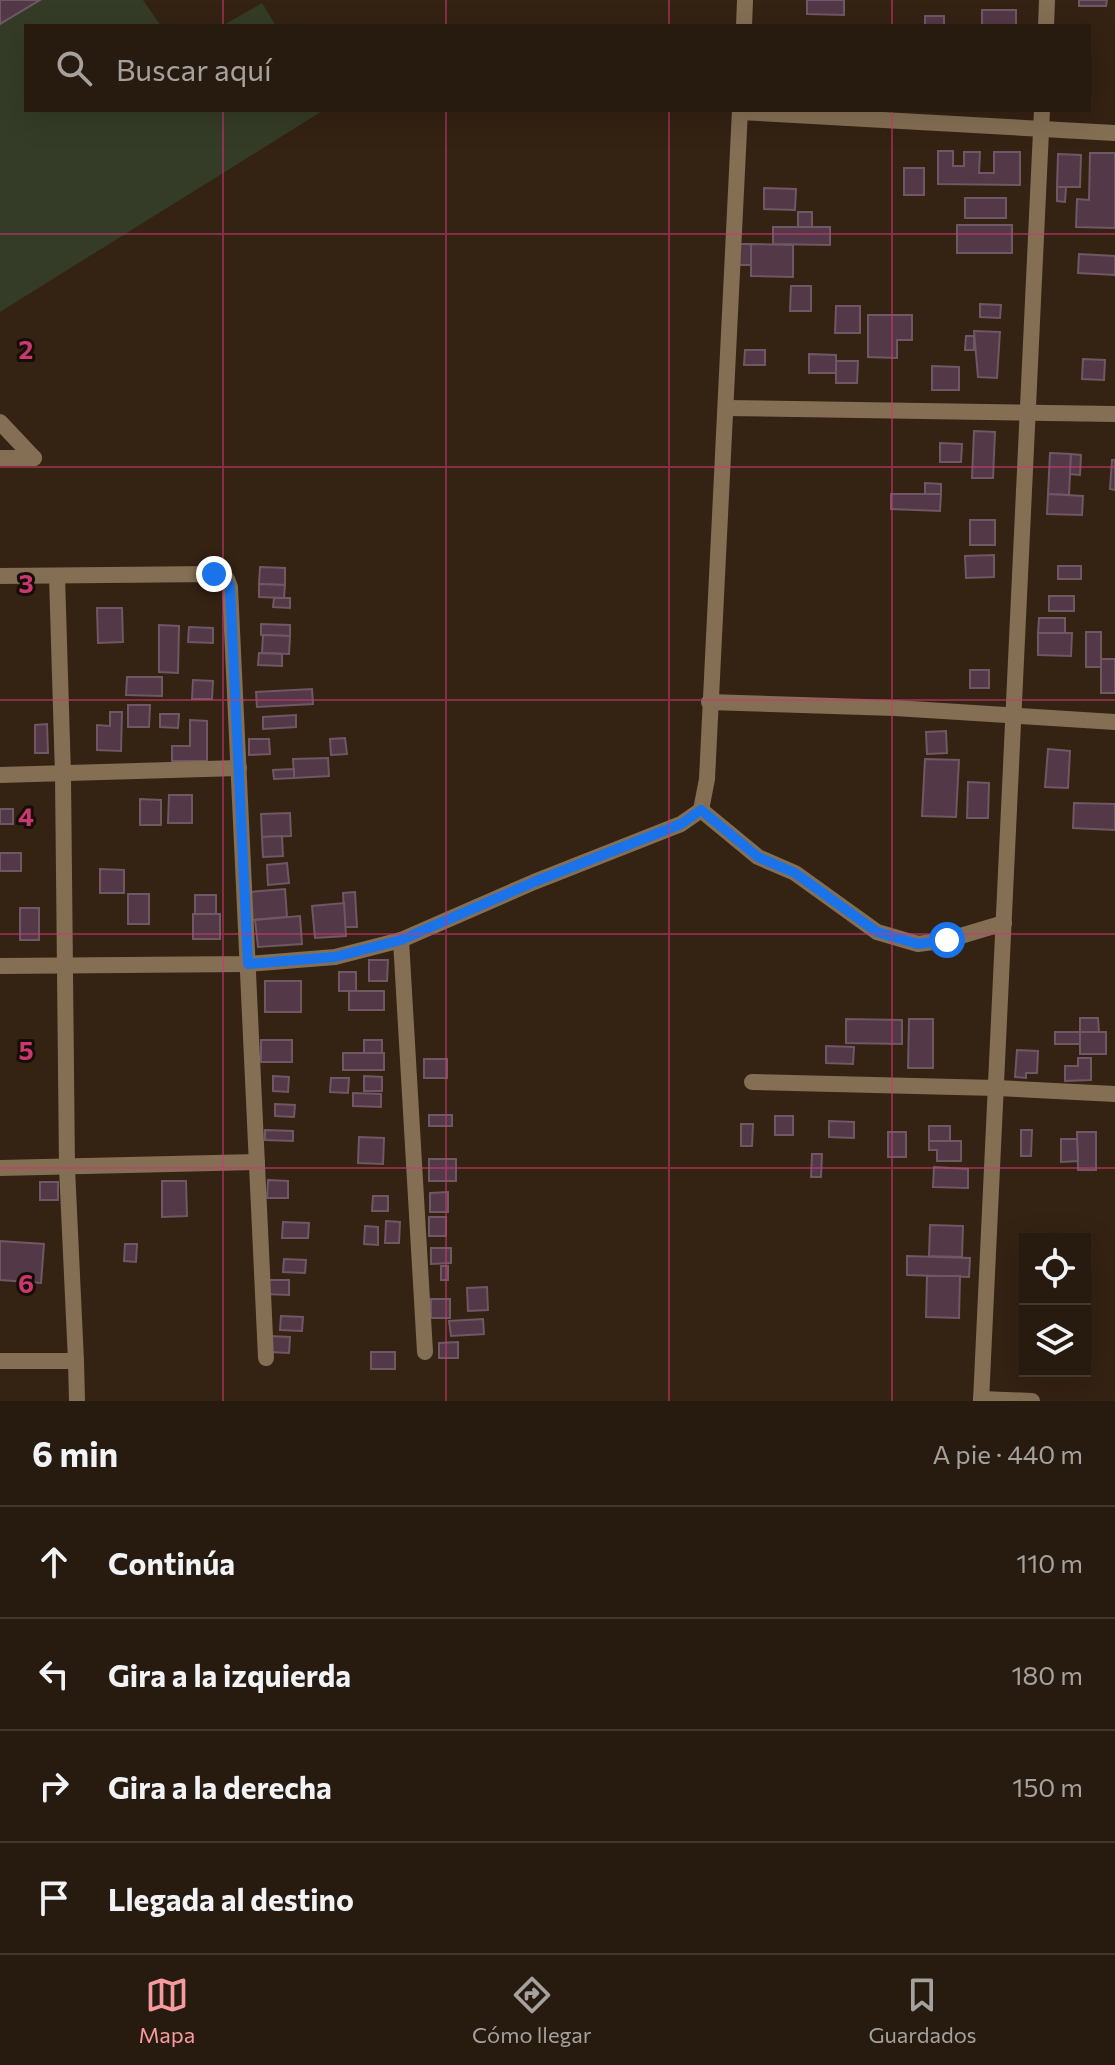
<!DOCTYPE html>
<html lang="es">
<head>
<meta charset="utf-8">
<style>
  :root { --surface:#271a0e; --page:#2f2317; --text:#f1f3f6; --muted:#a4a19e; --line:#43382e; --accent:#f59b9f }
  body { margin:0; font-family:Commissioner,sans-serif; background:var(--page); color:var(--text) }
  .controls { position:absolute; right:24px; bottom:24px; display:grid; overflow:hidden; border-radius:0px; box-shadow:0 8px 32px #0002 }
  .controls button { width:72px; height:72px; display:grid; place-items:center; padding:0; border:0; border-bottom:2px solid var(--line); background:var(--surface); color:var(--text); font:40px sans-serif }
  .stop { position:absolute; width:24px; height:24px; margin:-18px; border:6px solid #1a73e8; border-radius:50%; background:#fff }
  .stop.end { background:#1a73e8; border-color:#fff; box-shadow:0 2px 8px #0008 }
  .list { margin:0; padding:0; list-style:none }
  h2 { display:flex; justify-content:space-between; align-items:center; height:104px; margin:0; padding:0 32px; font-size:34px }
  h2 small { font-size:26px; font-weight:400; color:var(--muted) }
  .list li { display:grid; grid-template-columns:52px 1fr auto; gap:24px; align-items:center; box-sizing:border-box; height:112px; padding:0 32px; border-top:2px solid var(--line) }
  .list b { display:block; font-size:30px; white-space:nowrap }
  .list em { font-size:26px; font-style:normal; color:var(--muted) }
  .icon { flex:none; width:44px; height:44px; fill:none; stroke:currentColor; stroke-width:2; stroke-linecap:round; stroke-linejoin:round }
  .map { position:relative; flex:none; width:1115px; height:1401px; overflow:hidden }
  .search { position:absolute; background:var(--surface); box-shadow:0 8px 32px #0002; left:24px; right:24px; top:24px; height:88px; display:flex; align-items:center; gap:20px; box-sizing:border-box; padding:0 28px; border-radius:0px; color:var(--muted); font-size:30px }
  .sheet { height:552px; background:var(--surface) }
  nav { display:flex; justify-content:space-around; align-items:center; box-sizing:border-box; height:112px; border-top:2px solid var(--line); background:var(--surface); font-size:22px; color:var(--muted) }
  nav a { display:grid; justify-items:center; gap:4px }
  nav .on { color:var(--accent) }
  .map>svg:first-child { display:block }
  .green { fill:#343b26 }
  .building { fill:#533847; stroke:#6f5764; stroke-width:2 }
  .lines { fill:none; stroke-linecap:round; stroke-linejoin:round }
  .minor { stroke:#846f54; stroke-width:16 }
  .route { stroke:#1a73e8; stroke-width:10 }
  .grid { fill:none; stroke:#ca386f; stroke-width:2; stroke-opacity:0.55 }
  .grid-label { font-size:26px; text-anchor:middle; font-weight:bold; fill:#ca386f; stroke:#150e07; stroke-width:6; stroke-linejoin:round; paint-order:stroke }
</style>
</head>
<body>
<div class="map">
<svg width="1115" height="1401" viewBox="0 0 1115 1401">
  <rect width="100%" height="100%" fill="#342213"/>
  <g class="green">
    <path d="M40 0H143L161 26H26V110H324L0 312V24Z"/>
    <path d="M262 3 276 26H222Z"/>
  </g>
  <g class="building">
    <path d="M0 0H40L0 24Z"/>
    <path d="M807 0H844V15L807 14Z"/>
    <path d="M1079 0H1107L1106 6H1079Z"/>
    <rect x="982" y="10" width="34" height="16"/>
    <rect x="925" y="16" width="19" height="10"/>
    <path d="M938 151H953V166H964V152H980L979 173H994V152H1020V185L938 184Z"/>
    <path d="M1090 153H1115V228L1076 227 1077 199 1089 200Z"/>
    <path d="M1058 154 1081 155 1080 187H1057Z"/>
    <rect x="904" y="168" width="20" height="27"/>
    <path d="M1057 187H1066L1065 202 1057 201Z"/>
    <path d="M764 188 796 189 795 210 764 209Z"/>
    <rect x="965" y="198" width="41" height="20"/>
    <rect x="798" y="212" width="14" height="15"/>
    <rect x="957" y="225" width="55" height="28"/>
    <path d="M773 227H830V245L773 244Z"/>
    <rect x="737" y="244" width="14" height="21"/>
    <path d="M751 244 793 245V277L751 276Z"/>
    <path d="M1079 254 1115 256V275L1078 273Z"/>
    <path d="M791 286H811V311H790Z"/>
    <path d="M980 304 1001 305 1000 318 980 317Z"/>
    <path d="M836 306H860V333H835Z"/>
    <path d="M868 315H912V340H897V358L868 357Z"/>
    <path d="M974 331 1000 332 997 378 978 377Z"/>
    <path d="M966 336H974V350H965Z"/>
    <path d="M745 350H765V365H744Z"/>
    <path d="M809 354 836 355V373H809Z"/>
    <path d="M1083 359 1105 360 1104 380 1082 379Z"/>
    <path d="M836 361H858L857 383H836Z"/>
    <path d="M932 366 959 367V390H932Z"/>
    <path d="M974 431 995 432 993 478H972Z"/>
    <path d="M940 443 962 444 961 462H940Z"/>
    <path d="M1050 453 1071 454 1069 495 1048 494Z"/>
    <path d="M1071 454 1081 455 1080 475 1070 474Z"/>
    <path d="M1112 460H1115V490L1110 489Z"/>
    <path d="M925 483 941 484V494H925Z"/>
    <path d="M891 494H941L940 511 891 509Z"/>
    <path d="M1048 494 1083 496 1082 515 1047 514Z"/>
    <rect x="970" y="520" width="25" height="25"/>
    <path d="M994 555V577L966 578 965 556Z"/>
    <rect x="1058" y="566" width="23" height="13"/>
    <path d="M260 567 285 568V585L259 584Z"/>
    <path d="M259 584 285 585 284 598 259 597Z"/>
    <rect x="1049" y="596" width="25" height="15"/>
    <path d="M274 598H290V608L273 607Z"/>
    <path d="M97 608H122L123 642 98 643Z"/>
    <path d="M1039 618H1065V633H1038Z"/>
    <path d="M261 624 290 625V636L261 635Z"/>
    <path d="M159 625 179 626 178 673 159 672Z"/>
    <path d="M189 627 213 628V643L188 642Z"/>
    <rect x="1086" y="632" width="15" height="35"/>
    <path d="M1038 633H1072L1071 656 1038 655Z"/>
    <path d="M263 635 290 636 289 654 262 653Z"/>
    <path d="M259 653 282 654V666L258 665Z"/>
    <rect x="1101" y="659" width="14" height="34"/>
    <rect x="970" y="670" width="19" height="18"/>
    <path d="M127 677H162V696L126 695Z"/>
    <path d="M193 680 213 681 212 699H192Z"/>
    <path d="M312 689 313 704 257 707 256 692Z"/>
    <path d="M128 705H150L149 727H128Z"/>
    <path d="M110 712H122L121 751 97 750V725L110 726Z"/>
    <path d="M160 714H179L178 728 160 727Z"/>
    <path d="M296 715V727L263 729V717Z"/>
    <path d="M190 720 207 721V761H172V746H190Z"/>
    <path d="M47 724 48 753H35V725Z"/>
    <path d="M946 731 947 753 927 754 926 732Z"/>
    <path d="M345 738 347 754 331 755 330 739Z"/>
    <path d="M249 739H269L270 754 249 755Z"/>
    <path d="M1048 749 1070 751 1068 788 1045 787Z"/>
    <path d="M328 758 329 776 294 778 293 759Z"/>
    <path d="M925 759 959 760 956 817 922 816Z"/>
    <path d="M294 769V778L274 779 273 770Z"/>
    <path d="M968 782 989 783 988 818H967Z"/>
    <path d="M169 795H192V823H168Z"/>
    <path d="M140 799 161 800V825H140Z"/>
    <path d="M1074 803 1115 804V830L1073 828Z"/>
    <rect x="0" y="809" width="13" height="15"/>
    <path d="M290 813 291 836 262 837 261 814Z"/>
    <path d="M282 836 283 856 263 857 262 837Z"/>
    <rect x="0" y="853" width="21" height="18"/>
    <path d="M287 863 289 883 268 885 267 865Z"/>
    <path d="M100 869 124 870V893H100Z"/>
    <path d="M285 889 287 917 252 920 249 892Z"/>
    <path d="M355 892 357 927H345L343 893Z"/>
    <rect x="128" y="894" width="21" height="30"/>
    <rect x="195" y="895" width="21" height="19"/>
    <path d="M344 903 346 936 315 938 312 906Z"/>
    <rect x="20" y="908" width="19" height="32"/>
    <rect x="193" y="914" width="27" height="25"/>
    <path d="M300 916 302 944 258 947 255 920Z"/>
    <path d="M369 960H388L387 981H369Z"/>
    <rect x="339" y="972" width="17" height="19"/>
    <rect x="265" y="981" width="36" height="31"/>
    <rect x="349" y="991" width="35" height="19"/>
    <path d="M1080 1018H1098L1099 1032H1080Z"/>
    <path d="M846 1019 902 1020V1044L846 1043Z"/>
    <path d="M909 1019H933V1068H908Z"/>
    <rect x="1055" y="1032" width="25" height="12"/>
    <rect x="1080" y="1032" width="26" height="22"/>
    <rect x="261" y="1040" width="31" height="22"/>
    <rect x="364" y="1040" width="18" height="13"/>
    <path d="M826 1046 854 1047 853 1064 826 1063Z"/>
    <path d="M1017 1050 1038 1051 1037 1073H1026V1078L1015 1077Z"/>
    <rect x="343" y="1053" width="41" height="17"/>
    <path d="M1078 1058H1091V1080L1065 1081V1066H1078Z"/>
    <rect x="424" y="1059" width="23" height="19"/>
    <path d="M273 1076 289 1077 288 1092 273 1091Z"/>
    <path d="M364 1076 382 1077V1091H364Z"/>
    <path d="M331 1078H349L348 1093 330 1092Z"/>
    <path d="M353 1093 381 1094V1107L353 1106Z"/>
    <path d="M275 1104 295 1105 294 1117 275 1116Z"/>
    <rect x="429" y="1115" width="23" height="11"/>
    <rect x="775" y="1116" width="18" height="19"/>
    <path d="M829 1121 854 1122V1138L829 1137Z"/>
    <path d="M741 1124H753L752 1146H741Z"/>
    <rect x="929" y="1126" width="21" height="15"/>
    <path d="M265 1130 293 1131V1141L265 1140Z"/>
    <path d="M1021 1130H1032L1031 1156H1021Z"/>
    <rect x="888" y="1132" width="18" height="25"/>
    <path d="M1077 1132H1096V1170H1078Z"/>
    <path d="M359 1137 384 1138 383 1164 358 1163Z"/>
    <path d="M1061 1139H1077L1078 1161 1061 1162Z"/>
    <path d="M929 1141H961V1161H937V1150H929Z"/>
    <path d="M812 1154H822L821 1177H811Z"/>
    <rect x="429" y="1159" width="27" height="22"/>
    <path d="M934 1167 968 1169V1188L933 1187Z"/>
    <path d="M268 1180 288 1181V1198H267Z"/>
    <path d="M162 1181H186L187 1216 162 1217Z"/>
    <rect x="40" y="1182" width="18" height="18"/>
    <path d="M448 1192V1212H430V1193Z"/>
    <path d="M373 1196H388V1211H372Z"/>
    <rect x="429" y="1217" width="17" height="19"/>
    <path d="M386 1221 400 1222 399 1243H385Z"/>
    <path d="M283 1222 309 1223 308 1238H282Z"/>
    <path d="M930 1225 963 1226 962 1257 929 1256Z"/>
    <path d="M365 1226 378 1227V1245L364 1244Z"/>
    <path d="M0 1241 44 1244 41 1283 0 1280Z"/>
    <path d="M125 1244H137L136 1262 124 1261Z"/>
    <path d="M431 1248H451V1263L431 1264Z"/>
    <path d="M907 1256 970 1258 969 1277 907 1275Z"/>
    <path d="M284 1259 306 1260 305 1273 283 1272Z"/>
    <rect x="441" y="1266" width="7" height="14"/>
    <path d="M927 1276H960L959 1318 926 1317Z"/>
    <path d="M265 1280H289V1295L265 1294Z"/>
    <path d="M487 1287 488 1310 468 1311 467 1288Z"/>
    <rect x="431" y="1299" width="19" height="19"/>
    <path d="M281 1316 303 1317 302 1331 280 1330Z"/>
    <path d="M483 1319 484 1334 451 1336 449 1321Z"/>
    <path d="M269 1336 290 1337 289 1353 268 1352Z"/>
    <path d="M458 1342V1358H439V1343Z"/>
    <rect x="371" y="1352" width="24" height="17"/>
  </g>
  <g class="lines">
    <g class="minor">
      <path d="M744 26 745 0"/>
      <path d="M1046 26 1047 0"/>
      <path d="M740 112 1115 133"/>
      <path d="M726 408 1115 414"/>
      <path d="M0 422 34 458"/>
      <path d="M0 458H34"/>
      <path d="M0 576 214 574 227 579 230 587 266 1358"/>
      <path d="M709 702 895 708 1115 722"/>
      <path d="M0 775 239 768"/>
      <path d="M701 810 707 779 740 110"/>
      <path d="M401 940 425 1352"/>
      <path d="M0 966 248 964 335 957 401 940 534 882 681 824 701 810 758 857 795 873 877 932 918 944 947 940 1004 923"/>
      <path d="M752 1082 996 1088 1115 1094"/>
      <path d="M0 1168 257 1162"/>
      <path d="M0 1361H76L67 1168 63 775 57 576"/>
      <path d="M76 1361 77 1401"/>
      <path d="M981 1399 1032 1401"/>
      <path d="M981 1401 1042 110"/>
    </g>
  </g>
  <g class="lines">
    <path class="route" d="M214 574 227 579 230 587 248 964 335 957 401 940 534 882 681 824 701 810 758 857 795 873 877 932 918 944 947 940"/>
  </g>
  <path class="grid" d="M223 0V26M446 0V26M669 0V26M892 0V26M223 110V1401M446 110V1401M669 110V1401M892 110V1401M0 234H1115M0 467H1115M0 700H1115M0 934H1115M0 1168H1115"/>
  <g class="grid-label">
    <text x="26" y="359">2</text>
    <text x="26" y="593">3</text>
    <text x="26" y="826">4</text>
    <text x="26" y="1060">5</text>
    <text x="26" y="1293">6</text>
  </g>
</svg>
<div class="controls">
<button><svg class="icon" aria-label="locate" viewBox="0 0 24 24"><circle cx="12" cy="12" r="6"/><path d="M12 2v4M12 18v4M2 12h4M18 12h4"/></svg></button>
<button><svg class="icon" aria-label="layers" viewBox="0 0 24 24"><path d="M12 4l9 5-9 5-9-5zM3 14l9 5 9-5"/></svg></button>
</div>
<div class="stop" style="left:947px;top:940px"></div>
<div class="stop end" style="left:214px;top:574px"></div>
<div class="search"><svg class="icon" aria-label="search" viewBox="0 0 24 24"><circle cx="10" cy="10" r="6"/><path d="M15 15l6 6"/></svg>Buscar aquí</div>
</div>
<section class="sheet">
<h2>6 min<small>A pie · 440 m</small></h2>
<ul class="list">
<li><svg class="icon" aria-label="ahead" viewBox="0 0 24 24"><path d="M12 20V5M6 11l6-6 6 6"/></svg><div><b>Continúa</b></div><em>110 m</em></li>
<li><svg class="icon" aria-label="left" viewBox="0 0 24 24"><path d="M17 20v-9H6M10 6l-5 5 5 5"/></svg><div><b>Gira a la izquierda</b></div><em>180 m</em></li>
<li><svg class="icon" aria-label="right" viewBox="0 0 24 24"><path d="M7 20v-9h11M14 6l5 5-5 5"/></svg><div><b>Gira a la derecha</b></div><em>150 m</em></li>
<li><svg class="icon" aria-label="arrive" viewBox="0 0 24 24"><path d="M6 21V4h12l-3 4 3 4H6"/></svg><div><b>Llegada al destino</b></div></li>
</ul>
</section>
<nav>
<a class="on"><svg class="icon" aria-label="map" viewBox="0 0 24 24"><path d="M3 6l6-2 6 2 6-2v14l-6 2-6-2-6 2zM9 4v14M15 6v14"/></svg>Mapa</a>
<a><svg class="icon" aria-label="directions" viewBox="0 0 24 24"><path d="M12 3l9 9-9 9-9-9zM9 14v-3h6M13 9l2 2-2 2"/></svg>Cómo llegar</a>
<a><svg class="icon" aria-label="saved" viewBox="0 0 24 24"><path d="M7 4h10v16l-5-4-5 4z"/></svg>Guardados</a>
</nav>
</body>
</html>
